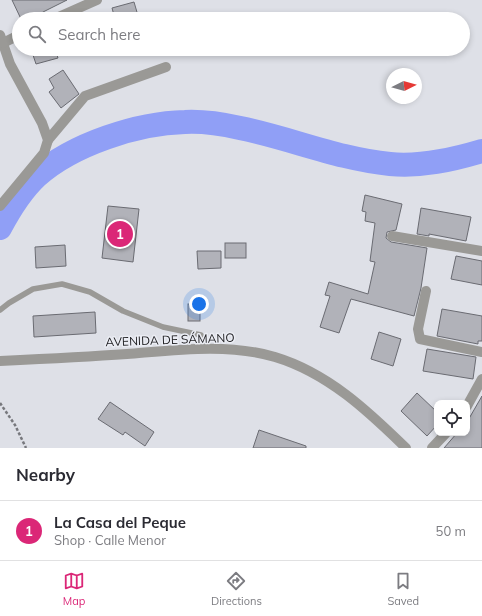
<!DOCTYPE html>
<html lang="en">
<head>
<meta charset="utf-8">
<style>
  :root { --surface:#fff; --page:#f2f2f3; --text:#2b2b33; --muted:#7c7c81; --line:#e1e1e2; --accent:#db2777 }
  body { margin:0; font-family:Mulish,sans-serif; background:var(--page); color:var(--text) }
  .controls { position:absolute; right:12px; bottom:12px; display:grid; overflow:hidden; border-radius:8px; box-shadow:0 2px 6px #0003 }
  .controls button { width:36px; height:36px; display:grid; place-items:center; padding:0; border:0; border-bottom:1px solid var(--line); background:var(--surface); color:var(--text); font:20px sans-serif }
  .compass { position:absolute; left:386px; top:68px; width:36px; height:36px; border-radius:50%; background:var(--surface); box-shadow:0 2px 6px #0003; rotate:85deg }
  .you { position:absolute; left:199px; top:304px; width:14px; height:14px; margin:-10px; border:3px solid #fff; border-radius:50%; background:#1a73e8; box-shadow:0 0 0 6px #1a73e833 }
  .badge { display:grid; place-items:center; width:26px; height:26px; border-radius:50%; background:var(--accent); color:#fff; font-size:13px; font-weight:700 }
  .pin { position:absolute; translate:-50% -50%; border:2px solid #fff; box-shadow:0 1px 4px #0006 }
  .list { margin:0; padding:0; list-style:none }
  h2 { display:flex; justify-content:space-between; align-items:center; height:52px; margin:0; padding:0 16px; font-size:17px }
  h2 small { font-size:13px; font-weight:400; color:var(--muted) }
  .list li { display:grid; grid-template-columns:26px 1fr auto; gap:12px; align-items:center; box-sizing:border-box; height:60px; padding:0 16px; border-top:1px solid var(--line) }
  .list b { display:block; font-size:15px; white-space:nowrap }
  .list p { margin:0; font-size:13px; white-space:nowrap; color:var(--muted) }
  .list em { font-size:13px; font-style:normal; color:var(--muted) }
  .icon { flex:none; width:22px; height:22px; fill:none; stroke:currentColor; stroke-width:2; stroke-linecap:round; stroke-linejoin:round }
  .map { position:relative; flex:none; width:482px; height:448px; overflow:hidden }
  .search { position:absolute; background:var(--surface); box-shadow:0 2px 6px #0003; left:12px; right:12px; top:12px; height:44px; display:flex; align-items:center; gap:10px; box-sizing:border-box; padding:0 14px; border-radius:22px; color:var(--muted); font-size:15px }
  .sheet { height:112px; background:var(--surface) }
  nav { display:flex; justify-content:space-around; align-items:center; box-sizing:border-box; height:56px; border-top:1px solid var(--line); background:var(--surface); font-size:11px; color:var(--muted) }
  nav a { display:grid; justify-items:center; gap:2px }
  nav .on { color:var(--accent) }
  .map>svg:first-child { display:block }
  .lines { fill:none; stroke-linecap:round; stroke-linejoin:round }
  .river { stroke:#909ff6; stroke-width:24 }
  .building { fill:#b1b2b9; stroke:#6a6b72 }
  .path { stroke:#77787d; stroke-width:2.5; stroke-dasharray:3 2; stroke-linecap:butt }
  .service { stroke:#9a9996; stroke-width:5.5 }
  .minor { stroke:#9a9996; stroke-width:10 }
  .tertiary { stroke:#9a9996; stroke-width:10 }
  .labels { text-anchor:middle; stroke-width:3; stroke-linejoin:round; paint-order:stroke }
  .street-label { font-size:12px; fill:#222225; stroke:#ebedf4 }
</style>
</head>
<body>
<div class="map">
<svg width="482" height="448" viewBox="0 0 482 448">
  <rect width="100%" height="100%" fill="#dee0e7"/>
  <g class="lines">
    <path class="river" d="M0 228C10 209 21 191 37 176 73 144 138 123 185 122 204 121 222 124 240 128 290 138 338 159 390 164 421 167 452 160 482 151"/>
  </g>
  <g class="building">
    <path d="M12 0H67L43 12 38 16 39 19H21Z"/>
    <path d="M134 2 139 19H115L112 8Z"/>
    <path d="M31 49H55L58 58 36 64Z"/>
    <path d="M63 70 79 94 61 108 49 92 54 88 49 79Z"/>
    <path d="M365 195 402 204 396 230 387 232 386 238 391 242 427 248 421 288 414 316 351 299 339 333 320 327 330 296 325 295 329 282 368 294 375 262 370 261 375 223 365 221 366 212 362 211Z"/>
    <path d="M108 206 139 209 133 262 102 258Z"/>
    <path d="M421 208 471 217 466 241 429 234V236L417 234Z"/>
    <rect x="225" y="243" width="21" height="15"/>
    <path d="M65 245 66 266 36 268 35 247Z"/>
    <path d="M197 251H221V268L198 269Z"/>
    <path d="M456 256 482 261V285L451 279Z"/>
    <rect x="188" y="304" width="12" height="17"/>
    <path d="M442 309 482 316V341H478V344L437 336Z"/>
    <path d="M95 312 96 333 34 337 33 316Z"/>
    <path d="M379 332 401 339 393 366 371 359Z"/>
    <path d="M427 349 476 357 473 379 423 371Z"/>
    <path d="M417 393 437 412V425L427 436 401 411Z"/>
    <path d="M482 396V448H444L457 433H467V422Z"/>
    <path d="M110 402 154 432 145 446 125 432 123 435 98 419Z"/>
    <path d="M259 430 306 446V448H253Z"/>
  </g>
  <g class="lines">
    <path class="path" d="M0 403 15 425 26 448"/>
    <path class="service" d="M0 310 9 303 33 289 62 284 90 292 123 311 163 327 201 335 203 349"/>
    <g class="minor">
      <path d="M54 19 97 0"/>
      <path d="M0 35 10 64 42 123 48 140 44 153 0 206"/>
      <path d="M3 43 19 35"/>
      <path d="M48 140 85 96 166 67"/>
      <path d="M392 236 482 251"/>
      <path d="M426 291 418 329 420 339 482 352"/>
      <path d="M467 406 482 379"/>
      <path d="M432 448 446 433"/>
    </g>
    <path class="tertiary" d="M0 361C43 359 85 357 127 354 176 350 228 343 275 357 328 373 368 411 406 448"/>
  </g>
  <g class="labels">
    <g class="street-label">
      <text transform="translate(170 340) rotate(-2)" y="4">AVENIDA DE SÁMANO</text>
    </g>
  </g>
</svg>
<div class="controls">
<button><svg class="icon" aria-label="locate" viewBox="0 0 24 24"><circle cx="12" cy="12" r="6"/><path d="M12 2v4M12 18v4M2 12h4M18 12h4"/></svg></button>
</div>
<svg class="compass" viewBox="-18 -18 36 36"><path d="M0-13l5 13h-10z" fill="#e53935"/><path d="M0 13l5-13h-10z" fill="#7c7c81"/></svg>
<div class="you"></div>
<div class="pin badge" style="left:120px;top:234px">1</div>
<div class="search"><svg class="icon" aria-label="search" viewBox="0 0 24 24"><circle cx="10" cy="10" r="6"/><path d="M15 15l6 6"/></svg>Search here</div>
</div>
<section class="sheet">
<h2>Nearby<small></small></h2>
<ul class="list">
<li><span class="badge">1</span><div><b>La Casa del Peque</b><p>Shop · Calle Menor</p></div><em>50 m</em></li>
</ul>
</section>
<nav>
<a class="on"><svg class="icon" aria-label="map" viewBox="0 0 24 24"><path d="M3 6l6-2 6 2 6-2v14l-6 2-6-2-6 2zM9 4v14M15 6v14"/></svg>Map</a>
<a><svg class="icon" aria-label="directions" viewBox="0 0 24 24"><path d="M12 3l9 9-9 9-9-9zM9 14v-3h6M13 9l2 2-2 2"/></svg>Directions</a>
<a><svg class="icon" aria-label="saved" viewBox="0 0 24 24"><path d="M7 4h10v16l-5-4-5 4z"/></svg>Saved</a>
</nav>
</body>
</html>
